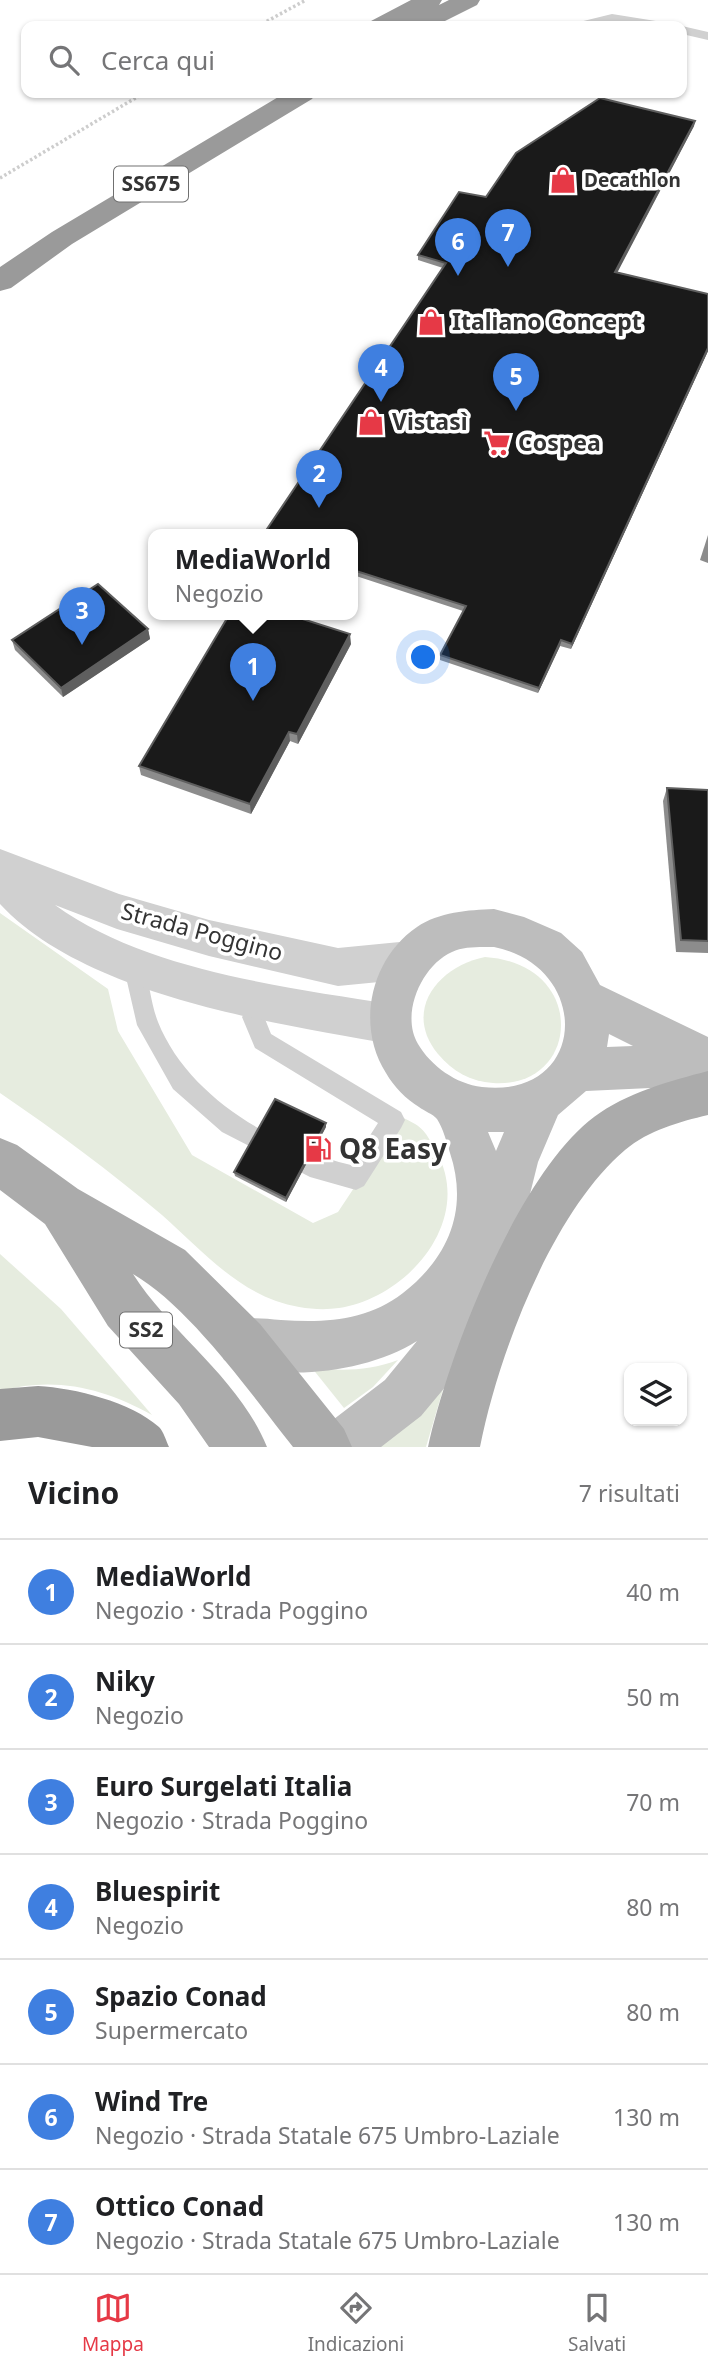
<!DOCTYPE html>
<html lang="it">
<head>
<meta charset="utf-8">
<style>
  :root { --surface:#fff; --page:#f6f6f6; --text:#202124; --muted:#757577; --line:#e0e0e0; --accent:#e63946 }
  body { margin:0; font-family:"Noto Sans",sans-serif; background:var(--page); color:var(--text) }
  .controls { position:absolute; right:21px; bottom:21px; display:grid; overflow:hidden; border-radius:14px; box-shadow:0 2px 5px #0004 }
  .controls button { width:63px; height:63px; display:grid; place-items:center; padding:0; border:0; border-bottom:2px solid var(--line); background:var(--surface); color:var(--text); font:35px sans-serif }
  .you { position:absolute; left:424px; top:658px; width:24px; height:24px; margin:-18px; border:5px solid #fff; border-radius:50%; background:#1a73e8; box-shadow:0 0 0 10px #1a73e833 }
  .badge { display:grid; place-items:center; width:46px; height:46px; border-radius:50%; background:var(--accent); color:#fff; font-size:23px; font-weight:700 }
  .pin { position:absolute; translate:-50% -58px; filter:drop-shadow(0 2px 4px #0008) }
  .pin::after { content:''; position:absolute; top:37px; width:24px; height:21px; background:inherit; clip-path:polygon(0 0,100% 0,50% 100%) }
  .popup { position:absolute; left:148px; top:529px; width:210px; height:91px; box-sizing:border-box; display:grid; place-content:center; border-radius:14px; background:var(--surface); filter:drop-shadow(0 2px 5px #0005); font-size:23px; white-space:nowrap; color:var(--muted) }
  .popup b { font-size:26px; color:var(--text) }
  .popup::after { content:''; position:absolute; left:50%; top:100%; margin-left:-14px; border:14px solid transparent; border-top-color:var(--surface) }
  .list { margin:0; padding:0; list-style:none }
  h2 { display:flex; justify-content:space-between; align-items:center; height:91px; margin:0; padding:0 28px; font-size:30px }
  h2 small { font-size:23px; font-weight:400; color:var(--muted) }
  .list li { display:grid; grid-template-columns:46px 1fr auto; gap:21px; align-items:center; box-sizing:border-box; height:105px; padding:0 28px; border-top:2px solid var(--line) }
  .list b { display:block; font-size:26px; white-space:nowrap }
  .list p { margin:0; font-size:23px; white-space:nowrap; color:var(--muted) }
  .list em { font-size:23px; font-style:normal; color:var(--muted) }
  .icon { flex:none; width:38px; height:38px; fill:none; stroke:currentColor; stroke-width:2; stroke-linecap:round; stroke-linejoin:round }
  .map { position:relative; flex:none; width:708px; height:1447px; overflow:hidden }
  .search { position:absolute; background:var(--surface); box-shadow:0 2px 5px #0004; left:21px; right:21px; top:21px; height:77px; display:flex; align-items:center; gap:18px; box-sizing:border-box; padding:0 24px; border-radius:14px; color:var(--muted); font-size:26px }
  .sheet { height:826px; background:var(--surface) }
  nav { display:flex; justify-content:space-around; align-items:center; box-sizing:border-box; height:98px; border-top:2px solid var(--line); background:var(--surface); font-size:19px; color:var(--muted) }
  nav a { display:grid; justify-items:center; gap:4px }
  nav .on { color:var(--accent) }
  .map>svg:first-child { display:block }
  .green { fill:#e6ecdf }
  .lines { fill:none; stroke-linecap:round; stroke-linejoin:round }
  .path { stroke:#cdcdcd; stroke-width:3.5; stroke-dasharray:2.5 2.5; stroke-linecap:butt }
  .lane { fill:#d0d0d0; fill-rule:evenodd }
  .street { fill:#d0d0d0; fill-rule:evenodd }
  .secondary { fill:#bdbdbd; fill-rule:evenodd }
  .primary { fill:#ababab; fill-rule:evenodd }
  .highway { fill:#9a9a9a; fill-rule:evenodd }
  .wall { fill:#8c8c8c }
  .shaded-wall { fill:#5f5f5f }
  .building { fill:#1a1a1a; stroke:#5f5f5f; stroke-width:2 }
  .labels { text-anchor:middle; stroke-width:7; stroke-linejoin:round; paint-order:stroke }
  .far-poi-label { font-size:19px; font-weight:bold; fill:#333; stroke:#fff; text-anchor:start }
  .shield { fill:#fff; stroke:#707070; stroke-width:2 }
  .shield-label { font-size:21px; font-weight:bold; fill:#333 }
  .poi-label { font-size:23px; font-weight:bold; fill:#333; stroke:#fff; text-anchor:start }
  .street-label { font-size:23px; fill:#333; stroke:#fff }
  .near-poi-label { font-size:28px; font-weight:bold; fill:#333; stroke:#fff; text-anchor:start }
</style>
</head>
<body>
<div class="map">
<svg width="708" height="1447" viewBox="0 0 708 1447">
  <rect width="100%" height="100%" fill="#fff"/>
  <g class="green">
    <path d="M0 913 108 989 118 1031 192 1155 313 1223 338 1212 401 1117C424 1127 425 1131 437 1153 474 1221 407 1298 339 1308 319 1311 296 1308 276 1301 231 1285 197 1246 162 1215 111 1172 56 1131 0 1093Z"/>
    <path d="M485 957C589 964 581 1089 493 1083 470 1081 453 1072 438 1054 402 1010 439 966 485 957Z"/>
    <path d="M0 1254 61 1309 152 1415C104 1388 55 1376 0 1391Z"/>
    <path d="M398 1360 373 1387 344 1408 312 1368C343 1371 369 1371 398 1360Z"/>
    <path d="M444 1386 426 1447H377Z"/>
  </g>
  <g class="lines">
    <g class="path">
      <path d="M258 26 306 0"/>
      <path d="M0 178 144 93"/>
    </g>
    <g class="lane">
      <path d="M612 14 662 22 668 26 612 22 588 26H563Z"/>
      <path d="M682 26 708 32V40L682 34Z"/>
      <path d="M134 954 142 957 145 964C149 983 151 1004 158 1022 188 1097 275 1147 351 1165L378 1123 255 1048 242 1017 259 994 267 991 275 994 278 1001 265 1019 271 1034 401 1112 405 1120 401 1128 364 1186 356 1190 310 1177 222 1132 173 1089 137 1025 123 964 126 957Z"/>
    </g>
    <path class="street" d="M0 849 119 894 209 920 338 948 410 941 425 947 431 960 425 973 410 979 338 986 209 956 117 929 55 905C144 970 284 987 390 1004L405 1010 411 1024 405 1038 390 1044C272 1023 84 995 0 904Z"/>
    <path class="secondary" d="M494 909 524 917 561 933 582 952 600 985 708 1037V1090L672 1087 586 1091 558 1115 538 1162 509 1278 487 1337 421 1416 381 1447H313L321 1429 385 1380 417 1341C366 1373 280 1383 224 1360L217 1342 224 1324C244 1316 260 1318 281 1320 325 1323 367 1321 403 1293 448 1258 469 1210 450 1153 447 1143 443 1128 437 1119 433 1114 424 1111 419 1107 406 1099 394 1087 386 1073 356 1026 370 959 417 927 439 912 468 910 494 909ZM494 947C593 967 588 1099 482 1087 456 1084 431 1066 418 1044 400 1014 422 965 452 952 464 946 481 947 494 947ZM609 1034 633 1046 607 1047ZM488 1132H504L496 1151Z"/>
    <g class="primary">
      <path d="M708 1071V1115C679 1122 649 1130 625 1150 552 1212 498 1355 480 1447H428C448 1355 518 1174 594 1117 626 1093 670 1081 708 1071Z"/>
      <path d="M0 1138 17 1145 78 1189 185 1250 260 1324 344 1429 352 1447H293C251 1394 190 1307 133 1274 172 1335 239 1378 267 1447H209L179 1404 108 1326 45 1224 0 1190Z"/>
    </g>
    <g class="highway">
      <path d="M411 0H442L439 5 449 0H480L477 5 435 26H404L406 23 399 26H367L371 21Z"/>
      <path d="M285 93H316L312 99 72 244 11 288 0 291V267L52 232Z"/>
      <path d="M38 1386C75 1388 131 1402 159 1427 164 1432 166 1441 169 1447H92L38 1437 0 1441V1389Z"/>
    </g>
  </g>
  <g class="wall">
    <path d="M695 121 694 126 617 272 708 294V351L571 649 560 646 538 693 440 660V655L463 611 353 575V535L443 268 418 260V255L486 197Z"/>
    <path d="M708 535V563L700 560Z"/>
    <path d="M148 629 150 639 63 697 15 650 12 640Z"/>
    <path d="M351 644 298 744 290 741 251 814 141 775 139 766Z"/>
    <path d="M667 788 708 790V953L676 952 663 801Z"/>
    <path d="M326 1127 286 1202 235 1176 234 1172Z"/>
  </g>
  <g class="shaded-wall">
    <path d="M695 121 694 126 615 277V272Z"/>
    <path d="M708 348V351L571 649 572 644Z"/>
    <path d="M148 629 150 639 63 697 61 688Z"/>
    <path d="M350 634 351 644 298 744 297 734Z"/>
    <path d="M561 640 560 646 538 693 539 688Z"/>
    <path d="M289 732 290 741 251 814 250 804Z"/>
    <path d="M326 1123V1127L286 1202V1198Z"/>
  </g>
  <g class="building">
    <path d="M600 98 695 121 615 272 708 294V348L572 644 561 640 539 688 440 655 466 606 353 570V535H263L446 263 418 255 459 192 486 197 516 153Z"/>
    <path d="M98 584 148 629 61 688 12 640Z"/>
    <path d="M229 615H290L350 634 297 734 289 732 250 804 139 766Z"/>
    <path d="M667 788 708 790V941L681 940Z"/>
    <path d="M275 1099 326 1123 286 1198 234 1172Z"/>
  </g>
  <defs>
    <symbol id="shop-bare" viewBox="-9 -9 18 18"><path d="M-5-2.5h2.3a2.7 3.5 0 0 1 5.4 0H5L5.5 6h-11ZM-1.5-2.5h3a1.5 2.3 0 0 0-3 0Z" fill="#e63946" stroke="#fff" stroke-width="2.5" paint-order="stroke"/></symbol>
    <symbol id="supermarket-bare" viewBox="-9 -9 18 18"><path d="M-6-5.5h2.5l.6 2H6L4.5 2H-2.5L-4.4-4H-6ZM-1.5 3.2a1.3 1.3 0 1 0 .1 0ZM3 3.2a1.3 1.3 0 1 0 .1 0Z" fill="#e63946" stroke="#fff" stroke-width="2.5" paint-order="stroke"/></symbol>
    <symbol id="fuel-bare" viewBox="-9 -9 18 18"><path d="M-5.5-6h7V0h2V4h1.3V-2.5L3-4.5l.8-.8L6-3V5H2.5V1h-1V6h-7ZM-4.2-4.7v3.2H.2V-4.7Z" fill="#e63946" stroke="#fff" stroke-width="2.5" paint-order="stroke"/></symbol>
  </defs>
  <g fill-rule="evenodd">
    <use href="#shop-bare" x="544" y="161" width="38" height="38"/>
    <use href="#shop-bare" x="412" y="303" width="38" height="38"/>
    <use href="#shop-bare" x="352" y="403" width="38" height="38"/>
    <use href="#supermarket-bare" x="478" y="424" width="38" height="38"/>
    <use href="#fuel-bare" x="299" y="1130" width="38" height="38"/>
  </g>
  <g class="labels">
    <g class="far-poi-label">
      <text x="584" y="187">Decathlon</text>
    </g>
    <g class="shield">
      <rect x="114" y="166.5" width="74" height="35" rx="5"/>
      <rect x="120" y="1312.5" width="52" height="35" rx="5"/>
    </g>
    <g class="shield-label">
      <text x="151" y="191">SS675</text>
      <text x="146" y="1337">SS2</text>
    </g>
    <g class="poi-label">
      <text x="452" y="330">Italiano Concept</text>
      <text x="392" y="430">Vistasì</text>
      <text x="518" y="451">Cospea</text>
    </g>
    <g class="street-label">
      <text transform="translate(202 932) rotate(15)" y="8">Strada Poggino</text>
    </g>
    <g class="near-poi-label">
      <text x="339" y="1159">Q8 Easy</text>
    </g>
  </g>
</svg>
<div class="controls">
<button><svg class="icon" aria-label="layers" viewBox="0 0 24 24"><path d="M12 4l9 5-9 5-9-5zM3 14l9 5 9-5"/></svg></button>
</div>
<div class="you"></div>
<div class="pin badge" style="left:253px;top:701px;background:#3f7fe0">1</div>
<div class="popup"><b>MediaWorld</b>Negozio</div>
<div class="pin badge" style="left:319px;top:508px;background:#3f7fe0">2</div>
<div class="pin badge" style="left:82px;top:645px;background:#3f7fe0">3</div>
<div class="pin badge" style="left:381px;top:402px;background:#3f7fe0">4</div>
<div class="pin badge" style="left:516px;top:411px;background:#3f7fe0">5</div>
<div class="pin badge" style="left:458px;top:276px;background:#3f7fe0">6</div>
<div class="pin badge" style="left:508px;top:267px;background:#3f7fe0">7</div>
<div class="search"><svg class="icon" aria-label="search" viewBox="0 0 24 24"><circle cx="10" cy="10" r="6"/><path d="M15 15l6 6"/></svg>Cerca qui</div>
</div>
<section class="sheet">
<h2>Vicino<small>7 risultati</small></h2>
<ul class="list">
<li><span class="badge" style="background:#3f7fe0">1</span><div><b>MediaWorld</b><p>Negozio · Strada Poggino</p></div><em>40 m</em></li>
<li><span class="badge" style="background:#3f7fe0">2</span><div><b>Niky</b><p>Negozio</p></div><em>50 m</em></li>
<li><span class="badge" style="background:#3f7fe0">3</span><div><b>Euro Surgelati Italia</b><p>Negozio · Strada Poggino</p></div><em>70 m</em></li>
<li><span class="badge" style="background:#3f7fe0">4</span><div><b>Bluespirit</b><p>Negozio</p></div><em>80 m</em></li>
<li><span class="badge" style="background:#3f7fe0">5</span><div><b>Spazio Conad</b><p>Supermercato</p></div><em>80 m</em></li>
<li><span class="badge" style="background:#3f7fe0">6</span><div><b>Wind Tre</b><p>Negozio · Strada Statale 675 Umbro-Laziale</p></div><em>130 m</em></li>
<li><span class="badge" style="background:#3f7fe0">7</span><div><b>Ottico Conad</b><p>Negozio · Strada Statale 675 Umbro-Laziale</p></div><em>130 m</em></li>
</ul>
</section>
<nav>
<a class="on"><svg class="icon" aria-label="map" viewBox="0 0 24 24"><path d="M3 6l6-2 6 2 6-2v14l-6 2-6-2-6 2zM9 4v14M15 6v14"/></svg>Mappa</a>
<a><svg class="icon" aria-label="directions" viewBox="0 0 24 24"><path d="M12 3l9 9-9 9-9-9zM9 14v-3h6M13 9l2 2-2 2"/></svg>Indicazioni</a>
<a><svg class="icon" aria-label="saved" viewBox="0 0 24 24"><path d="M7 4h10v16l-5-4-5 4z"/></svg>Salvati</a>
</nav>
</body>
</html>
